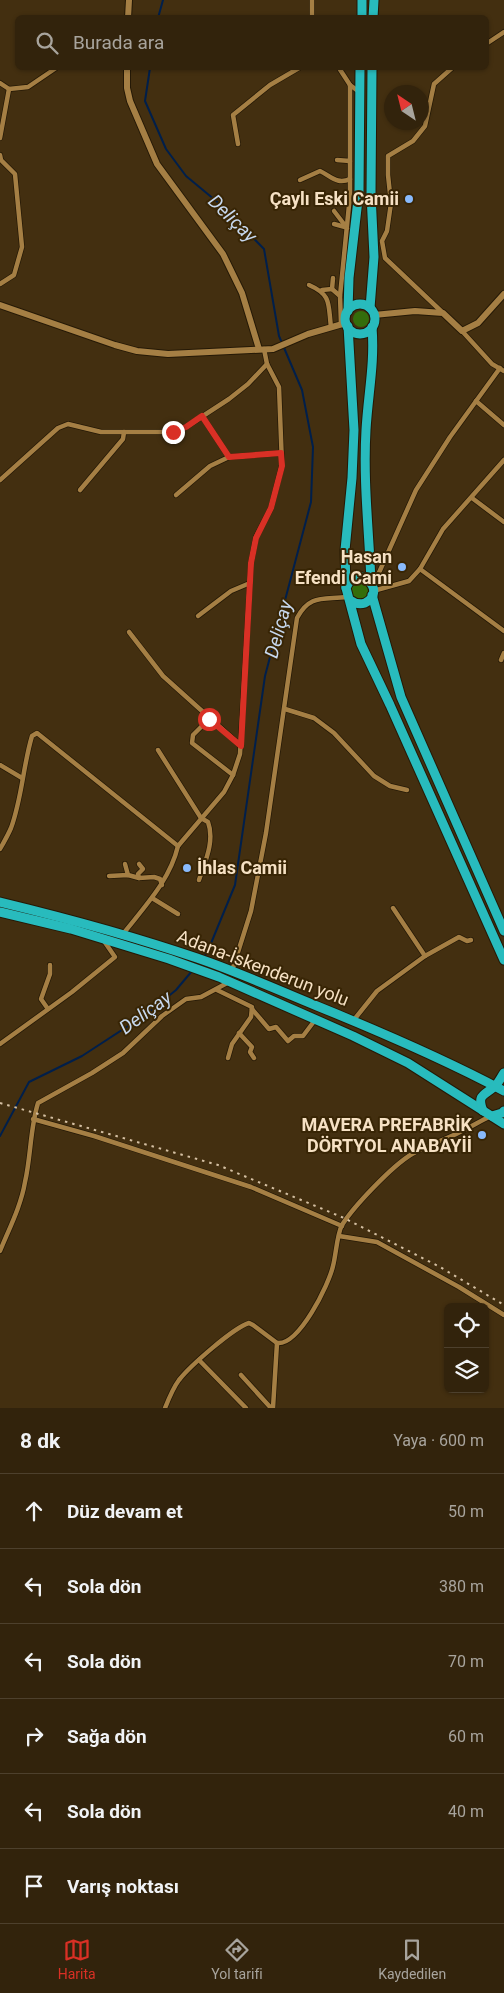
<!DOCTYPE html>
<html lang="tr">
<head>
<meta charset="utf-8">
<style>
  :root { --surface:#32230c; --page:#3a2b15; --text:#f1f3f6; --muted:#a8a49d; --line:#4d402d; --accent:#d93025 }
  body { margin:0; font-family:Roboto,sans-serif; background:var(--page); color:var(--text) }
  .controls { position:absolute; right:15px; bottom:15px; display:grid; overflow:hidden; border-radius:8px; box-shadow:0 1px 4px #0004 }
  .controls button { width:45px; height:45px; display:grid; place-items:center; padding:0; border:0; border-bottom:1px solid var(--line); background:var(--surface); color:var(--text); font:25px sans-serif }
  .compass { position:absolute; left:384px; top:85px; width:45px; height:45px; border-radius:50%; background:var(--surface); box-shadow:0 1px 4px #0004; rotate:325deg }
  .stop { position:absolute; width:15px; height:15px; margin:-11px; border:4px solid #d93025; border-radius:50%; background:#fff }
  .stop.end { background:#d93025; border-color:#fff; box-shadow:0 1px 5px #0008 }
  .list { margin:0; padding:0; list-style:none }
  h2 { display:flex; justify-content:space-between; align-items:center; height:65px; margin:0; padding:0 20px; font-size:21px }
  h2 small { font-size:16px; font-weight:400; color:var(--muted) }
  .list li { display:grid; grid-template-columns:32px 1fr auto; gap:15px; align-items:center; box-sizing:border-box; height:75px; padding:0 20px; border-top:1px solid var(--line) }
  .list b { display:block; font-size:19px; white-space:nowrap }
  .list em { font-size:16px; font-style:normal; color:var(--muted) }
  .icon { flex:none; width:28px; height:28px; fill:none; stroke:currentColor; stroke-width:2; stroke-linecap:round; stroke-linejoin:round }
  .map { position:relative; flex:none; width:504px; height:1408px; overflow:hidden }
  .search { position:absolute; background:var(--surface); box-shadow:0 1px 4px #0004; left:15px; right:15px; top:15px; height:55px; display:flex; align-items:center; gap:12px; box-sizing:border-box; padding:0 18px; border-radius:8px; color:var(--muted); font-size:19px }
  .sheet { height:515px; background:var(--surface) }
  nav { display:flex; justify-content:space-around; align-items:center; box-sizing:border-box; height:70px; border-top:1px solid var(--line); background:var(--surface); font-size:14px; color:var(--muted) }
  nav a { display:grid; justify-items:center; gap:2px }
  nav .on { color:var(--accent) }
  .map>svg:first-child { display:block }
  .green { fill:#346d0b }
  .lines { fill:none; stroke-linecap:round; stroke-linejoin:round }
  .stream { stroke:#001f4b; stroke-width:2 }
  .street-casing { stroke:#251906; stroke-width:6 }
  .secondary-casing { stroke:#251906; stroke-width:8 }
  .highway-casing { stroke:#251906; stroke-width:11 }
  .street { stroke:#a57f44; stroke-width:4.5 }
  .secondary { stroke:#a57f44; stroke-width:6 }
  .highway { stroke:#28bbbd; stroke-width:9 }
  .rail { stroke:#d5c0a3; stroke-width:2; stroke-dasharray:2.5 5; stroke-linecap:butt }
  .route { stroke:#d93025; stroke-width:6 }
  .poi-dot { fill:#89bafc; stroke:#382505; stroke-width:2 }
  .labels { text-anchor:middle; stroke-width:4; stroke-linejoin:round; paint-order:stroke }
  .poi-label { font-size:18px; font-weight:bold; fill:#f6e1c4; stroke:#382505; text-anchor:end }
  .street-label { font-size:18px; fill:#f6e1c4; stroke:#382505 }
  .water-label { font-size:19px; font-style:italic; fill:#c7d8ee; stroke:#382505 }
</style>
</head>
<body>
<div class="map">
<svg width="504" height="1408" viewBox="0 0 504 1408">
  <rect width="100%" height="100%" fill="#432f10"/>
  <g class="green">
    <circle cx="361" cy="319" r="8"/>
    <circle cx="360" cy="591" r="9"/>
  </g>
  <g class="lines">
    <g class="stream">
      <path d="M158 18 163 0"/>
      <path d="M150 68 145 101 166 149 186 176 221 205 264 249 279 336 302 390 313 447 311 502 265 676 235 885 207 953 203 958"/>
      <path d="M0 1136 29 1082 82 1056 148 1013 176 990 192 971"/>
    </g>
    <defs>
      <g id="street">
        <path d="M312 0V18"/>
        <path d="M486 44 504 32"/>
        <path d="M339 68 350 85 358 91"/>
        <path d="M0 83 9 89 28 87 56 68"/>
        <path d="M0 138 9 89"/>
        <path d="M238 144 233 115 270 85 299 68"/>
        <path d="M0 155 1 160 15 174 22 247 14 275 0 284"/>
        <path d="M337 160 350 161"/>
        <path d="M300 180 320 171C331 176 337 185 350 179"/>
        <path d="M334 211 347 228"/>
        <path d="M334 224 345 227"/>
        <path d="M309 285C332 295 328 304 331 327"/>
        <path d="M332 289 340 296 341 324"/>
        <path d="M322 290 332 289 333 278"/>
        <path d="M340 296 350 195V85"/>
        <path d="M442 312 385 258 382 241 387 231 391 203 388 175V156L413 141 425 126 434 84 452 68"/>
        <path d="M462 331 492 364 504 371"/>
        <path d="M476 401 504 425"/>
        <path d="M229 457 281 453"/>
        <path d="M0 480 58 428 68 424 101 432H173L186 427 229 399 248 384 267 364"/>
        <path d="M80 490 123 439 124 432"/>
        <path d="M176 495 210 466 229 457 202 416"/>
        <path d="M472 498 504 522"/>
        <path d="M420 569 504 631"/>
        <path d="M373 586 416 490 450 437 500 368"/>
        <path d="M373 591 409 581 420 569 443 529 504 460"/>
        <path d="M198 616 231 591 250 583"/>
        <path d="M129 632 163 676 241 746"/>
        <path d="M501 660 504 653"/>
        <path d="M285 709 314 718 334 733 374 776 390 786 407 790"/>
        <path d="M209 719 193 735 192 743 233 775"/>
        <path d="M158 750 201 818 208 822C215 841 205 862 199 880"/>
        <path d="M0 765 22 778"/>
        <path d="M0 849C4 842 8 835 11 828 22 798 23 766 32 736L37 733 178 846"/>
        <path d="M125 864 128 875"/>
        <path d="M109 876 128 875 139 878 154 877 160 879 162 885"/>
        <path d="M139 878 138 874 143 869 139 864"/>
        <path d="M152 898 178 914"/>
        <path d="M123 934C145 906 170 880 178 846L224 792 233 775 240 754 251 563 256 537 271 508 282 465 279 387 267 364 264 349"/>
        <path d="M425 956 459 937 467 941 471 940"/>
        <path d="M232 971 251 911 266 833 297 618C310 594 323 600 347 597"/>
        <path d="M217 990 252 1007 251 1017 232 1044 228 1058"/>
        <path d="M48 1009 41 999 50 974V965"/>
        <path d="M252 1009 269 1029 276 1027 288 1041 294 1036H303L315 1020"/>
        <path d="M353 1021 377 991 425 956 393 908"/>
        <path d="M239 1033 252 1047 250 1052 254 1058"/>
        <path d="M0 1044 72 992 115 957 104 941"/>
        <path d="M33 1119 94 1136 251 1187 342 1226"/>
        <path d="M339 1236 377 1242 459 1287 504 1315"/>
        <path d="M0 1251C9 1229 21 1206 25 1182 31 1156 30 1129 38 1103L92 1073 123 1053 162 1016 186 999 201 997 229 982"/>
        <path d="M199 1360 246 1408"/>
        <path d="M241 1375 271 1408"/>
        <path d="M165 1408C169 1398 173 1388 179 1380 190 1366 233 1328 249 1323L253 1325 277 1343C299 1346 329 1284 333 1266 336 1255 337 1234 342 1225 354 1206 392 1166 412 1154 427 1145 445 1140 460 1132 471 1127 480 1121 491 1116"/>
        <path d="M273 1408 277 1343"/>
      </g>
      <g id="secondary">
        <path d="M128 18 129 0"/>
        <path d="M127 68V88L130 101 157 164 223 254 242 293 259 349"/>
        <path d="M0 305 115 345 137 351 168 354 273 349 308 334 346 323"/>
        <path d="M374 315 415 311 443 313 462 331 478 323 504 294"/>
      </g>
      <g id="highway">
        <path d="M362 18V0"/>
        <path d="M373 18 374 0"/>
        <circle cx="360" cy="319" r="15"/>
        <path d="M370 308 374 257 371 194 372 68"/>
        <path d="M348 311 349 278 359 191 360 68"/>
        <path d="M371 582C369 531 363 481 366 430 368 394 375 363 372 327"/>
        <path d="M346 588 345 550 352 478 354 430 348 326"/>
        <path d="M372 595 401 697 504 931"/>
        <path d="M350 600C354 603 359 605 365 603 389 592 357 560 346 588L361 644 390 705 504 960"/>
        <path d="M0 902C66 918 133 936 197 958 238 972 278 990 317 1006 381 1032 444 1059 504 1091"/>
        <path d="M0 912 71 929 169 959 219 977 353 1036 408 1063 504 1124"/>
        <path d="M483 1111C477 1095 483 1096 494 1087 498 1084 501 1077 504 1073"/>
        <path d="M492 1116 502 1113 504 1111"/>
      </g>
    </defs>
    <use href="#street" class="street-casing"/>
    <use href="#secondary" class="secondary-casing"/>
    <use href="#highway" class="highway-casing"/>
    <use href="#street" class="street"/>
    <use href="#secondary" class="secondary"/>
    <use href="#highway" class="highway"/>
    <path class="rail" d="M0 1103 218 1165 344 1218 440 1267 504 1305"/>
  </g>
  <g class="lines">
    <path class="route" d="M173 432 186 427 202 416 229 457 281 453 282 466 271 508 256 538 251 563 241 746 209 719"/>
  </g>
  <g class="poi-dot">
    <circle cx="409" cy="199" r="5"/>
    <circle cx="402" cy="567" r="5"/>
    <circle cx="187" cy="868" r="5"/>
    <circle cx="482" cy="1135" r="5"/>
  </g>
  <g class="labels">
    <g class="poi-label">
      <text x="399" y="205">Çaylı Eski Camii</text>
      <text x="392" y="563">Hasan<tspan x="392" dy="21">Efendi Cami</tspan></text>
      <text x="197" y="874" text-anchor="start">İhlas Camii</text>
      <text x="472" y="1131">MAVERA PREFABRİK<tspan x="472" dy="21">DÖRTYOL ANABAYİİ</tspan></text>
    </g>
    <g class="street-label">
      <text transform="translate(263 968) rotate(21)" y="6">Adana-İskenderun yolu</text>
    </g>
    <g class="water-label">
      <text transform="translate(233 218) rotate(44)" y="7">Deliçay</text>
      <text transform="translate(278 629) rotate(-75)" y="7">Deliçay</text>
      <text transform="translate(145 1012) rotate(-36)" y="7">Deliçay</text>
    </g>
  </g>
</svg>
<div class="controls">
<button><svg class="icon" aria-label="locate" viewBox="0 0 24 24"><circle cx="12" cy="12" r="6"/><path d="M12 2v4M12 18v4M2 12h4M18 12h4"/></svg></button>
<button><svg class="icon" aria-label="layers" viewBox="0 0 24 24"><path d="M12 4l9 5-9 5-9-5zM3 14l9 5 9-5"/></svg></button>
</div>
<svg class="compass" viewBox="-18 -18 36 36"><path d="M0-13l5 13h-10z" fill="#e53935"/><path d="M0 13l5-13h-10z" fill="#a8a49d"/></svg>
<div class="stop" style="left:209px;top:719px"></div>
<div class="stop end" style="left:173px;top:432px"></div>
<div class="search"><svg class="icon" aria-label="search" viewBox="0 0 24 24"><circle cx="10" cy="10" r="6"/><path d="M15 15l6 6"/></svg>Burada ara</div>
</div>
<section class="sheet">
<h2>8 dk<small>Yaya · 600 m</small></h2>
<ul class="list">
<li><svg class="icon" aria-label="ahead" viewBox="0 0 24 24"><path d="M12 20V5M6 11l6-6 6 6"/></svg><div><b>Düz devam et</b></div><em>50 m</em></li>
<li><svg class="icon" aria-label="left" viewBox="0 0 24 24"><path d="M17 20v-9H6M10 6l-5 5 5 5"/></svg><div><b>Sola dön</b></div><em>380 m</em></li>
<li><svg class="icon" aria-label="left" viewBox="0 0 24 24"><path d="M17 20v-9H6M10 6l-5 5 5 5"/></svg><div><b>Sola dön</b></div><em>70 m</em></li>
<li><svg class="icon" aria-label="right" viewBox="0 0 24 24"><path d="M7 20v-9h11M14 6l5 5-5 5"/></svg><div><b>Sağa dön</b></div><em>60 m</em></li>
<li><svg class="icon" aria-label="left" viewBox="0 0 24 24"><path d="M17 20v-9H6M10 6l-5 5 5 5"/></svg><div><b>Sola dön</b></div><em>40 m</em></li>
<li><svg class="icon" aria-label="arrive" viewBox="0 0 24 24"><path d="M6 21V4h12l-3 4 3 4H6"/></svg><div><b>Varış noktası</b></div></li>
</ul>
</section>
<nav>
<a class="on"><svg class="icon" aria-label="map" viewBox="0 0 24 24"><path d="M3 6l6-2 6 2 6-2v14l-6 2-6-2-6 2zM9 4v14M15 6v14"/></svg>Harita</a>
<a><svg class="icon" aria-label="directions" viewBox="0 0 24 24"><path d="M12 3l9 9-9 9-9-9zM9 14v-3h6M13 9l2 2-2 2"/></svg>Yol tarifi</a>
<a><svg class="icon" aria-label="saved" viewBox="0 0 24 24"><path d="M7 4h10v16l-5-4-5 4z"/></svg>Kaydedilen</a>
</nav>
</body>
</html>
